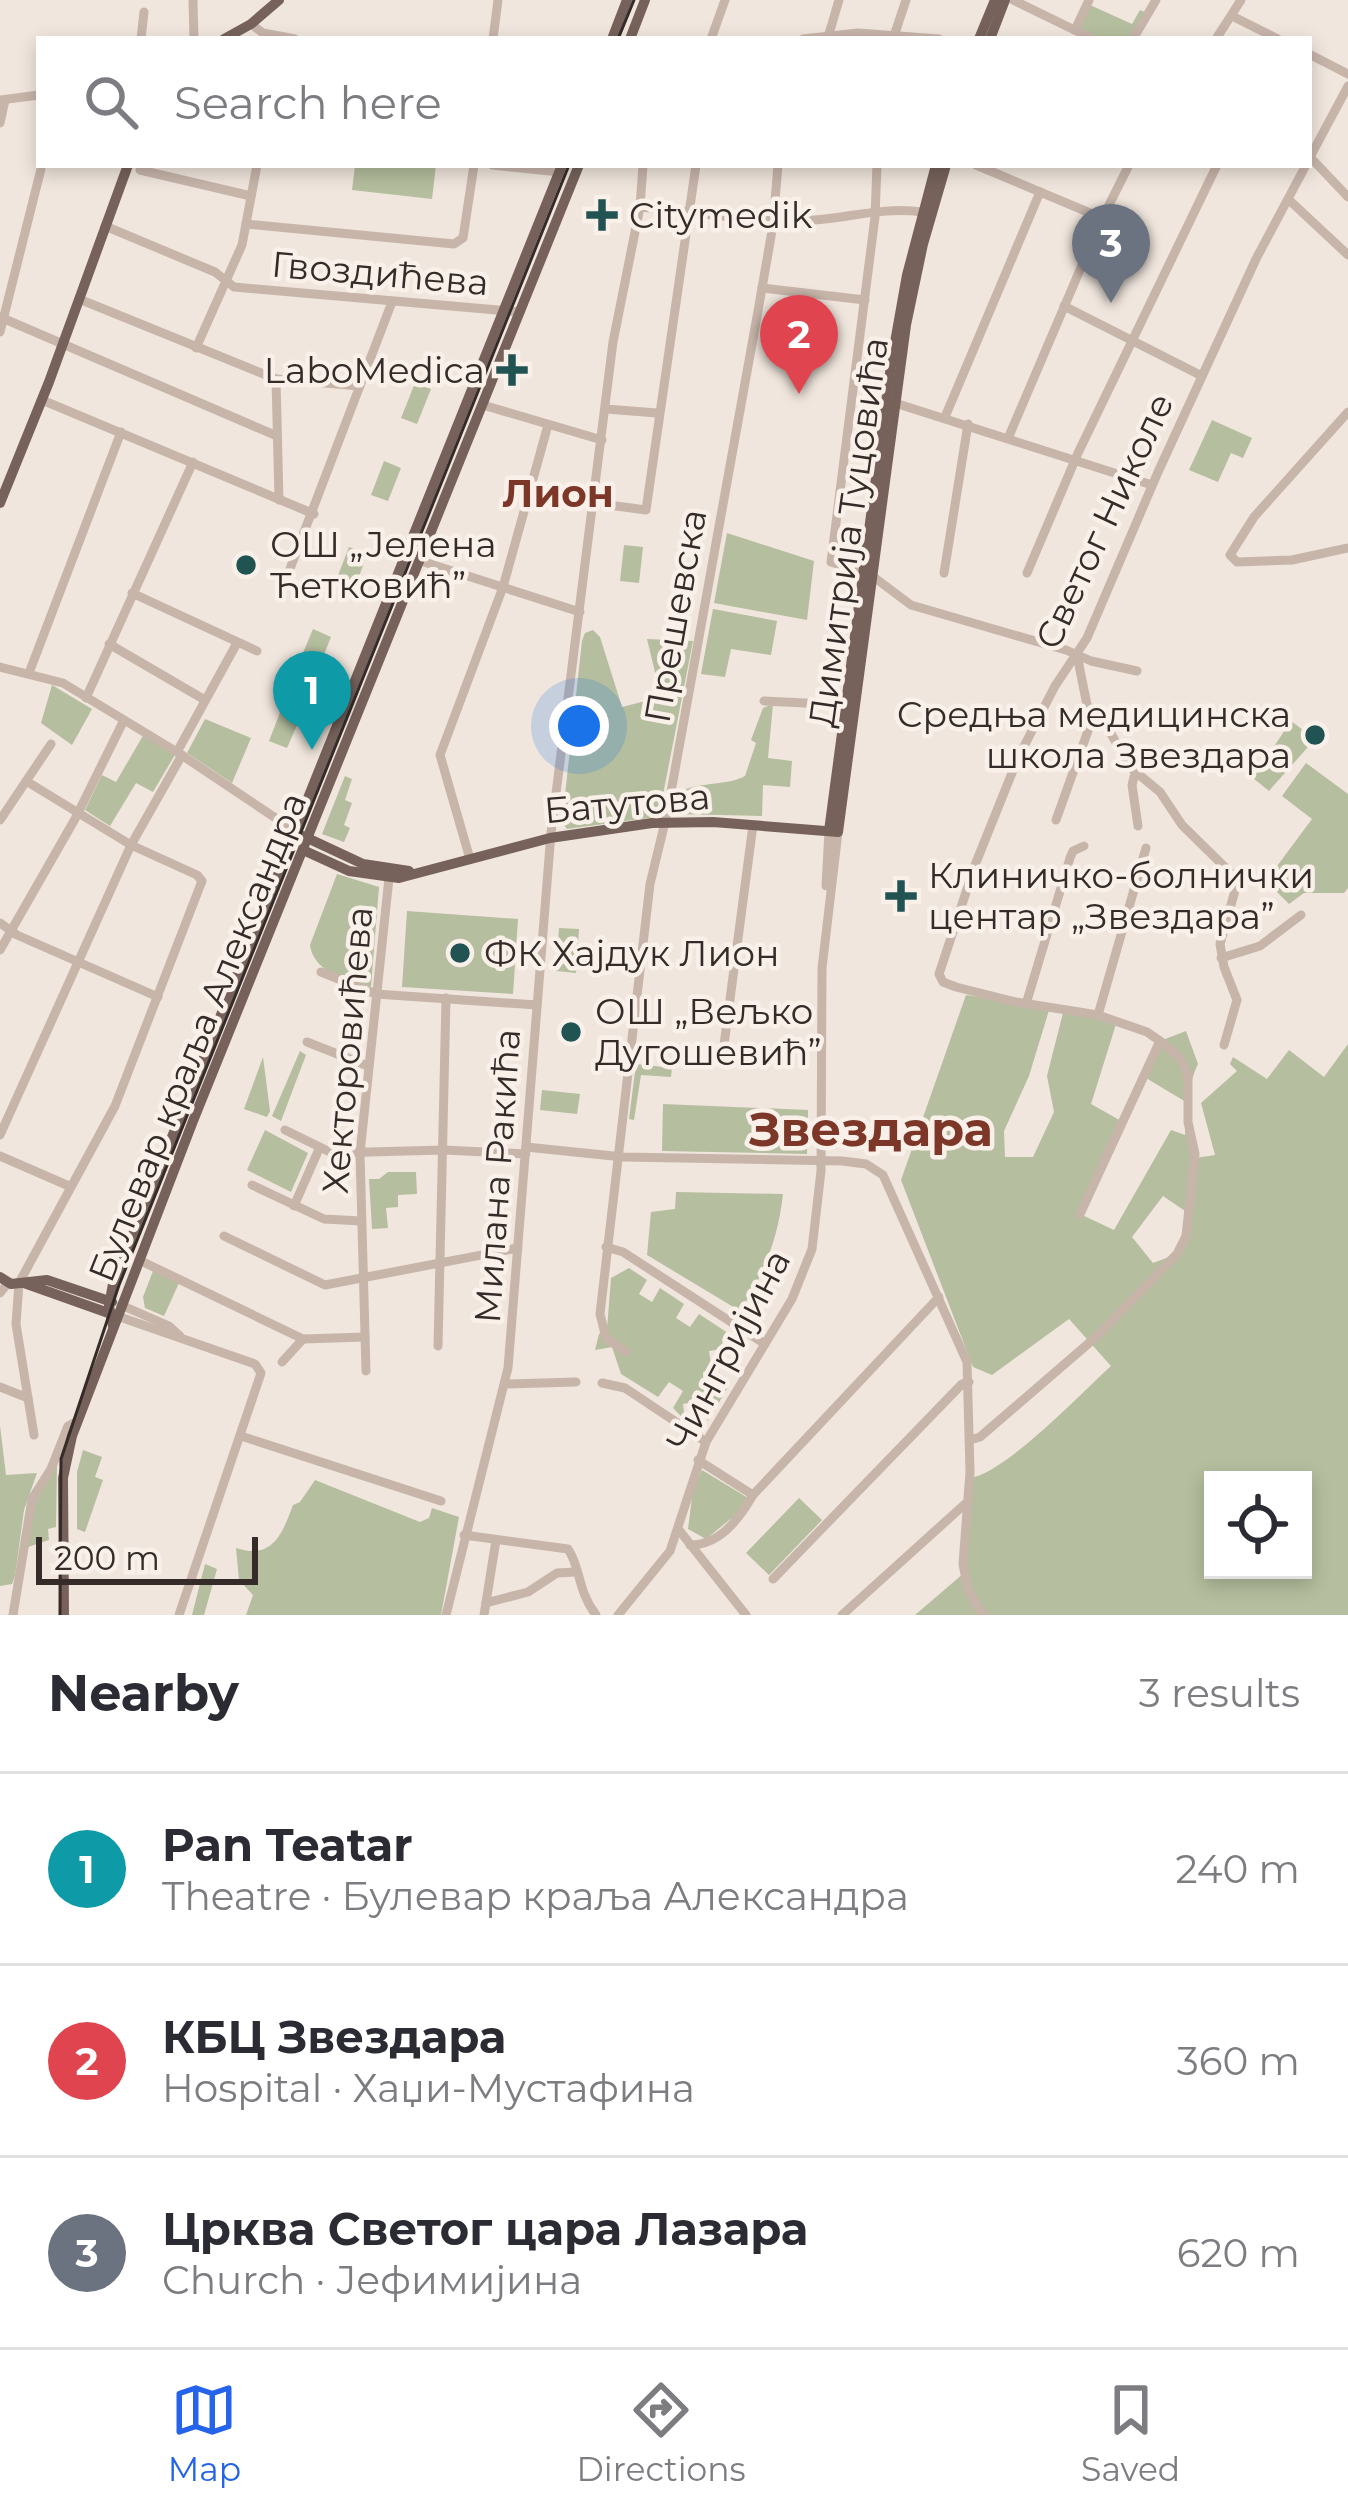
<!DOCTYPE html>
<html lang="en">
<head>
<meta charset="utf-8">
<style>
  :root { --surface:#fff; --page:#f2f2f3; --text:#2b2b33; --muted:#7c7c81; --line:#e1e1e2; --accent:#2563eb }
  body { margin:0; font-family:Montserrat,sans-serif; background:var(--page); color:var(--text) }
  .controls { position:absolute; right:36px; bottom:36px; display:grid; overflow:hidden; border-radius:0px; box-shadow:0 6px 18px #0003 }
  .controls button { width:108px; height:108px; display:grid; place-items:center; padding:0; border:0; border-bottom:3px solid var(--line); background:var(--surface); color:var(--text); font:60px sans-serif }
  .scale { position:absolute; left:36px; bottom:30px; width:222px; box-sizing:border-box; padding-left:12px; border:6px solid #352c29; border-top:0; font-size:33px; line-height:42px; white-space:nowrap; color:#352c29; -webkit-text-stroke:9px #f8f0e9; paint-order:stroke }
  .you { position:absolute; left:579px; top:726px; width:42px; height:42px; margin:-30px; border:9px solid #fff; border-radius:50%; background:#1a73e8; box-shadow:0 0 0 18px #1a73e833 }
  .badge { display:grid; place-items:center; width:78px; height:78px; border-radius:50%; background:var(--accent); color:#fff; font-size:39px; font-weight:700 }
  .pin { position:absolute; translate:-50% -99px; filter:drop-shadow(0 3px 6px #0008) }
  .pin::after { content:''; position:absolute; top:63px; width:42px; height:36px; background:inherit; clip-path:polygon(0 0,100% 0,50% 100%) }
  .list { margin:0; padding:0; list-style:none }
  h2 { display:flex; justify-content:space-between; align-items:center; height:156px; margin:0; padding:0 48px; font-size:51px }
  h2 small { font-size:39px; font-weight:400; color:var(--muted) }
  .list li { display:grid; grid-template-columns:78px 1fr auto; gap:36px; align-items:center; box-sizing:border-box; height:192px; padding:0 48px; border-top:3px solid var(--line) }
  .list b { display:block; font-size:45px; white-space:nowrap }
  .list p { margin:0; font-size:39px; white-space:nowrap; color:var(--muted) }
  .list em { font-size:39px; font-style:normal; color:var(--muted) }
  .icon { flex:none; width:66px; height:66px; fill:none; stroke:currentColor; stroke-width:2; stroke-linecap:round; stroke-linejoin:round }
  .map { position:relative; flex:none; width:1348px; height:1615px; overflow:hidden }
  .search { position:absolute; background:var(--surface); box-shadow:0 6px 18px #0003; left:36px; right:36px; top:36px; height:132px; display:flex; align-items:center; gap:30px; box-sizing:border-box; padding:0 42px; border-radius:0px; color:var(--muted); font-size:45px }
  .sheet { height:732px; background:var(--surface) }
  nav { display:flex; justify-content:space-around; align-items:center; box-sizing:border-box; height:168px; border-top:3px solid var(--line); background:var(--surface); font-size:33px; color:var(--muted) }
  nav a { display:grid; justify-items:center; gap:6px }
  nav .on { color:var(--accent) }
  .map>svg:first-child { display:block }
  .green { fill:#b5be9e; fill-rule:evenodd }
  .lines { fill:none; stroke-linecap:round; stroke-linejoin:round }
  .minor { stroke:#c7b5aa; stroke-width:9 }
  .major { stroke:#76625b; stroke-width:10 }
  .tram { stroke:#352c29; stroke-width:3 }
  .poi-dot { fill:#225353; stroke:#f8f0e9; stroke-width:4.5 }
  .labels { text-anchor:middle; stroke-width:9; stroke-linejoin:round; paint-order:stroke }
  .poi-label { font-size:36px; fill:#352c29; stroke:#f8f0e9; text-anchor:start }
  .street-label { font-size:36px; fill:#352c29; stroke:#f8f0e9 }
  .neighbourhood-label { font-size:39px; font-weight:bold; fill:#7d3729; stroke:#f8f0e9 }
  .district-label { font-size:48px; font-weight:bold; fill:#7d3729; stroke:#f8f0e9 }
</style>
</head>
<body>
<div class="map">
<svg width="1348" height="1615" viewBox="0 0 1348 1615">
  <rect width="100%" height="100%" fill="#f0e6dd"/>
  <g class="green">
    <path d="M1090 5 1132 24 1140 10 1147 13 1130 39H1102L1080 28Z"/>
    <path d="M355 165H436L432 199 352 190Z"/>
    <path d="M1096 253 1122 266 1113 283 1087 270Z"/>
    <path d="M415 383 431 389 417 424 401 418Z"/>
    <path d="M1212 420 1252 438 1243 458 1231 453 1218 482 1189 470Z"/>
    <path d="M384 461 401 468 388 501 371 495Z"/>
    <path d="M727 533 814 561 807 620 714 603Z"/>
    <path d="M624 545 643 547 639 583 620 581Z"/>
    <path d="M349 547 367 554 356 585 337 578Z"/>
    <path d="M713 609 777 621 771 655 731 649 725 677 701 674Z"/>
    <path d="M313 629 331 637 319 667 300 660Z"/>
    <path d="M593 630 600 637 622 707 661 697 647 639 693 641 660 810 655 817 567 829 562 822 582 641 585 633Z"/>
    <path d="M52 685 92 709 72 745 41 723Z"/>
    <path d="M773 704 768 758 792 761 790 787 763 785 762 816 677 814 680 791C702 782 730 785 745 776L756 743 751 740 763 708Z"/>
    <path d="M281 710 300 718 287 748 269 741Z"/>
    <path d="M205 719 251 738 232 783 187 753Z"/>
    <path d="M1291 721 1315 739 1269 791 1253 778Z"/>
    <path d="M144 734 176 753 153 792 136 783 110 826 85 810 102 775 116 782Z"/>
    <path d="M1306 763 1348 794V888L1344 893H1304L1289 904 1266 881 1312 819 1282 796Z"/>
    <path d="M345 776 352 779 345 800 352 803 344 825 350 828 344 842 322 834Z"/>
    <path d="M337 874 379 887 371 987C347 978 314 974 310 945Z"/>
    <path d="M407 911 518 919 513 994 402 987Z"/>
    <path d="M559 928 579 929 576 973 556 971Z"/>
    <path d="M966 995 1050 1007 1029 1076 1004 1131 1005 1157H1033L1054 1112 1047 1076 1064 1009 1117 1021 1091 1104 1123 1122 1160 1041 1186 1031 1198 1064C1183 1095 1189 1125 1196 1158L1215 1155 1201 1103 1237 1071 1230 1064 1233 1057 1267 1079 1289 1050 1324 1077 1348 1044V1615H915L964 1573 969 1478C1004 1475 1082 1392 1111 1366L1069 1319 992 1375 973 1367 901 1180ZM1146 1078 1186 1102 1185 1135 1171 1130 1114 1230 1080 1214ZM1163 1196 1188 1213 1177 1254 1153 1263 1132 1237ZM1213 1480H1303V1570H1213Z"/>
    <path d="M300 1051 306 1055 281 1121 272 1116Z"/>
    <path d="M263 1057 270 1111 267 1117 244 1109Z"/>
    <path d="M636 1064 672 1068 671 1077 641 1075 634 1120 629 1119Z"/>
    <path d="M542 1090 580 1094 577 1114 540 1110Z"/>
    <path d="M663 1104 808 1110 807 1154 662 1151Z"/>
    <path d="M265 1130 308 1153 291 1192 247 1170Z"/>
    <path d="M388 1172H416L417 1194 398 1195V1207L386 1208 388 1228 372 1229 369 1179H379Z"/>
    <path d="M676 1192 783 1194C778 1239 764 1274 740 1311L647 1255 651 1212 675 1209Z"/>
    <path d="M629 1268 647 1280 639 1294 652 1302 660 1288 684 1304 676 1318 690 1327 699 1314 734 1337 722 1339 723 1349 709 1351 712 1370 703 1372 705 1390 728 1387 708 1421 704 1400 683 1404 685 1420 673 1408 683 1391 669 1382 658 1397 621 1374 612 1347 595 1350 599 1334 607 1329 611 1278Z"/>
    <path d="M153 1271 179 1283 164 1316 145 1308 143 1297Z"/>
    <path d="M0 1426 6 1475 37 1473 24 1510 15 1576 12 1584 0 1586Z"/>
    <path d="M83 1450 102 1457 95 1477 103 1480 85 1532 77 1529V1472Z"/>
    <path d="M57 1465 56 1527 48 1529 49 1540 28 1547 33 1506Z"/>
    <path d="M702 1470 748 1498 738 1513 706 1539 688 1529 693 1490Z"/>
    <path d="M315 1480 420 1522 429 1518 432 1508 459 1517 441 1615H246L253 1595 239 1580 236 1548C272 1560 282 1535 293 1505L300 1502Z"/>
    <path d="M799 1498 822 1520 769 1575 746 1553Z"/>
    <path d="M205 1564 217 1569 204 1615H192Z"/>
  </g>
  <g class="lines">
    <g class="minor">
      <path d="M193 0 194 39"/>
      <path d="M1013 0 1093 39"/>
      <path d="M1232 16 1278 39"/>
      <path d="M251 24 263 33 295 39"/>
      <path d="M1075 30 1089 0"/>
      <path d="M829 34 839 0"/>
      <path d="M141 39 144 12"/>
      <path d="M493 39 498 0"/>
      <path d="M711 39 725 0"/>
      <path d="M803 39 858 33 939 39"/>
      <path d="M893 39 906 0"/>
      <path d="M1133 39 1156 0"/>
      <path d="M1216 39 1241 0"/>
      <path d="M1309 54 1348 74"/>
      <path d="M0 100 39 95"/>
      <path d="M0 123 5 100"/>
      <path d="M1310 157 1348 197"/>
      <path d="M1309 159 1348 86"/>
      <path d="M492 165 560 172"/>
      <path d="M877 165 875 217 831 562 871 575 911 605 1066 650 1091 661 1137 671"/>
      <path d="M976 165 1102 218"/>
      <path d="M140 170 251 196"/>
      <path d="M1288 199 1348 255"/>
      <path d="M640 207C693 211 747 222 800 221 841 220 882 206 922 212"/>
      <path d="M246 224 454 244 463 238 474 165"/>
      <path d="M105 226 215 272 234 287 520 312"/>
      <path d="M762 288 865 300"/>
      <path d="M79 299 276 379 360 386"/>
      <path d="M1064 306 1202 376"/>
      <path d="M0 317 277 436"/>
      <path d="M0 332 41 169"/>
      <path d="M196 348 242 245 257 165"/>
      <path d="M276 379 279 500"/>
      <path d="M42 400 314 514"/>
      <path d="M895 403 1152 485"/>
      <path d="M483 405 602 440"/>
      <path d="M606 409 657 413"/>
      <path d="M1348 412 1254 517 1230 555 1237 562 1292 560 1348 548"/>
      <path d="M945 417 1040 192"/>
      <path d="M1009 436 1100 223 1129 165"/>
      <path d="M594 503 646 510 696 165"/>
      <path d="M421 561 580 612"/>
      <path d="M944 573 968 424"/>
      <path d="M1027 573 1078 453 1217 165"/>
      <path d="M288 574 392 302"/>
      <path d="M132 593 257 651"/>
      <path d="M109 644 205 700"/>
      <path d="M1077 655 1087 705 1110 732 1131 768 1160 792 1182 825 1238 880 1220 944 1224 967 1237 1000 1224 1045"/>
      <path d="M0 667 63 683 177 752 295 831"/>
      <path d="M29 673 121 432"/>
      <path d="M86 698 193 462"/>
      <path d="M764 701 845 705"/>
      <path d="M177 752 237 643"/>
      <path d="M1135 773 1132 785 1138 826"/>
      <path d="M26 781 131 845 197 875 202 881 115 1106 19 1283 16 1324 34 1435"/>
      <path d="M0 820 51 744"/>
      <path d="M1056 820 1094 714"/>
      <path d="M470 859 440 755 503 587 548 425"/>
      <path d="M826 886 829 831"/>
      <path d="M0 923 17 935 158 997"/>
      <path d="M0 950 75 819 124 720"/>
      <path d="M1221 958 1260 946 1301 915"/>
      <path d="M321 972 376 994 537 1005"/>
      <path d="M1026 1004 1070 858 1073 851 1084 846"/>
      <path d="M1098 1015 1146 848"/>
      <path d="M307 1042 368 1066"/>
      <path d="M722 1060 753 825"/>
      <path d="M285 1130 332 1153 444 1150 526 1154"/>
      <path d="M0 1135 131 845 182 755"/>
      <path d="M526 1147 623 1157 842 1161 866 1164 883 1175 967 1362 970 1472 963 1564 968 1590 983 1615"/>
      <path d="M0 1156 69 1186"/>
      <path d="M252 1185 324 1219 361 1221"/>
      <path d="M294 1206 319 1149"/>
      <path d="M1080 1214 1160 1041"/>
      <path d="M224 1236 325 1285 518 1248"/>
      <path d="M606 1247 623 1252 765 1344"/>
      <path d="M139 1260 303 1339 365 1337"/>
      <path d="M0 1293 8 1283"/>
      <path d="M121 1305 169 1326 180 1336"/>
      <path d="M117 1316 255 1364 261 1373 179 1615"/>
      <path d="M438 1346 446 998"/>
      <path d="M626 1352 606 1338 600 1314 650 884 667 814 758 311 773 225 778 165"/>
      <path d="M282 1362 303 1339"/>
      <path d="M366 1371 360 1153 389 878"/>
      <path d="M602 1383 625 1388 706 1442"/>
      <path d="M505 1384 576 1382"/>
      <path d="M0 1387 28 1398"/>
      <path d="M241 1436 441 1501"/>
      <path d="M970 1440 980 1437 1096 1337 1177 1254 1186 1236 1195 1154 1188 1122V1074L1179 1057 1160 1041 1147 1032 1098 1015 1016 1002 956 987 943 982 939 974 975 865 1018 758 1055 686 1087 638 1158 472 1256 259 1306 165"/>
      <path d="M698 1460 753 1495"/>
      <path d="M679 1530 746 1615"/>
      <path d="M464 1535 568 1549C581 1568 577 1590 596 1615"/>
      <path d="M690 1545C720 1545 739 1519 753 1495L939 1297"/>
      <path d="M773 1579 962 1384 969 1382"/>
      <path d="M486 1603 528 1592 557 1573 575 1572"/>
      <path d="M13 1615 32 1499 51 1469 68 1426 78 1421"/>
      <path d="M446 1615 508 1368 551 833 613 342 640 207 643 165"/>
      <path d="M484 1615 496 1540"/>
      <path d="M618 1615 670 1551 706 1442 792 1299 812 1249 821 1171 822 968 838 832"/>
      <path d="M842 1615 965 1504"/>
    </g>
    <g class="major">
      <path d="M224 39 251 24 279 0"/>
      <path d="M612 39 627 0"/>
      <path d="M630 39 645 0"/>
      <path d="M979 39 995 0"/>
      <path d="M990 39 1005 0"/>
      <path d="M0 503 49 382 128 165"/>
      <path d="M829 831 891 365 907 275 936 165"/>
      <path d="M303 836 363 864 409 871"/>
      <path d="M303 850 349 871 399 878 550 838 652 823 713 822 838 832 906 325 923 244 946 165"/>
      <path d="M0 1277 11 1284 47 1280 112 1302"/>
      <path d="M24 1283 114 1315"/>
      <path d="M113 1326 109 1306 113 1284 562 165"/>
      <path d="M64 1615 63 1478 72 1436 193 1121 579 165"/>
    </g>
    <g class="tram">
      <path d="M618 39 634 0"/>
      <path d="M60 1615 61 1459 119 1285 569 165"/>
    </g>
  </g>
  <g class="poi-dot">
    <path d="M596 197h12v12h12v12h-12v12h-12v-12h-12v-12h12z"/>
    <path d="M506 352h12v12h12v12h-12v12h-12v-12h-12v-12h12z"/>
    <circle cx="246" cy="565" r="12"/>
    <circle cx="1315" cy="735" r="12"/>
    <path d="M895 878h12v12h12v12h-12v12h-12v-12h-12v-12h12z"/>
    <circle cx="460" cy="953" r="12"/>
    <circle cx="571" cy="1032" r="12"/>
  </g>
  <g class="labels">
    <g class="poi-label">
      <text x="629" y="228">Citymedik</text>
      <text x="485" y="383" text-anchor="end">LaboMedica</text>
      <text x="270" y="557">ОШ „Јелена<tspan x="270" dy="41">Ћетковић”</tspan></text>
      <text x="1291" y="727" text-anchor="end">Средња медицинска<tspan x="1291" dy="41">школа Звездара</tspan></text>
      <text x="928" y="888">Клиничко-болнички<tspan x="928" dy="41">центар „Звездара”</tspan></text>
      <text x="484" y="966">ФК Хајдук Лион</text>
      <text x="595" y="1024">ОШ „Вељко<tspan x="595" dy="41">Дугошевић”</tspan></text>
    </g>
    <g class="street-label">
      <text transform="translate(380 273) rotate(5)" y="13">Гвоздићева</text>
      <text transform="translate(1104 521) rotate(-65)" y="13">Светог Николе</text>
      <text transform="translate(848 532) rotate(-82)" y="13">Димитрија Туцовића</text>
      <text transform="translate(675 616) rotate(-80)" y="13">Прешевска</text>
      <text transform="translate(627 803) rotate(-5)" y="13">Батутова</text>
      <text transform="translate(197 1037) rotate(-68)" y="13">Булевар краља Александра</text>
      <text transform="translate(347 1050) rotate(-85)" y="13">Хекторовићева</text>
      <text transform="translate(497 1176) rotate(-86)" y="13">Милана Ракића</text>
      <text transform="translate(728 1350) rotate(-62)" y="13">Чингријина</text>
    </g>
    <g class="neighbourhood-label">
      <text x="558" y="507">Лион</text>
    </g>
    <g class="district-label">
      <text x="871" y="1146">Звездара</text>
    </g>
  </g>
</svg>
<div class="controls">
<button><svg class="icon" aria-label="locate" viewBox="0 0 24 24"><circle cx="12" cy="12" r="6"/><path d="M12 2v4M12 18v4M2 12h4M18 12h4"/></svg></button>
</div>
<div class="scale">200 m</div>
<div class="you"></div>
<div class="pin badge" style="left:312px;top:750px;background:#0f9aa8">1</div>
<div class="pin badge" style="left:799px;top:394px;background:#e0444e">2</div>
<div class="pin badge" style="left:1111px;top:303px;background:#6b7280">3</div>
<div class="search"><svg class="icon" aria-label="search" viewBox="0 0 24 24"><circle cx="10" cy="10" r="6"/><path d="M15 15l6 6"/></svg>Search here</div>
</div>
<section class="sheet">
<h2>Nearby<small>3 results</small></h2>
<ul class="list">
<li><span class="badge" style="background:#0f9aa8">1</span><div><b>Pan Teatar</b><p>Theatre · Булевар краља Александра</p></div><em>240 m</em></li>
<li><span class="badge" style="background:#e0444e">2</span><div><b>КБЦ Звездара</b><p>Hospital · Хаџи-Мустафина</p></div><em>360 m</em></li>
<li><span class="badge" style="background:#6b7280">3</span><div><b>Црква Светог цара Лазара</b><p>Church · Јефимијина</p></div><em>620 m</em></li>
</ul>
</section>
<nav>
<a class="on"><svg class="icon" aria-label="map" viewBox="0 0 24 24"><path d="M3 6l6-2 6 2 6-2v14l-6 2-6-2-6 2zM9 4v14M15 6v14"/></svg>Map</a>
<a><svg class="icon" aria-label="directions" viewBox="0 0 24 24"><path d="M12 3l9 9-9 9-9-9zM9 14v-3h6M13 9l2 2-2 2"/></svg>Directions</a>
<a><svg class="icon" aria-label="saved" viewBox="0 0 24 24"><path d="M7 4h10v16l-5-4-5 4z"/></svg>Saved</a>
</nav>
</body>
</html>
